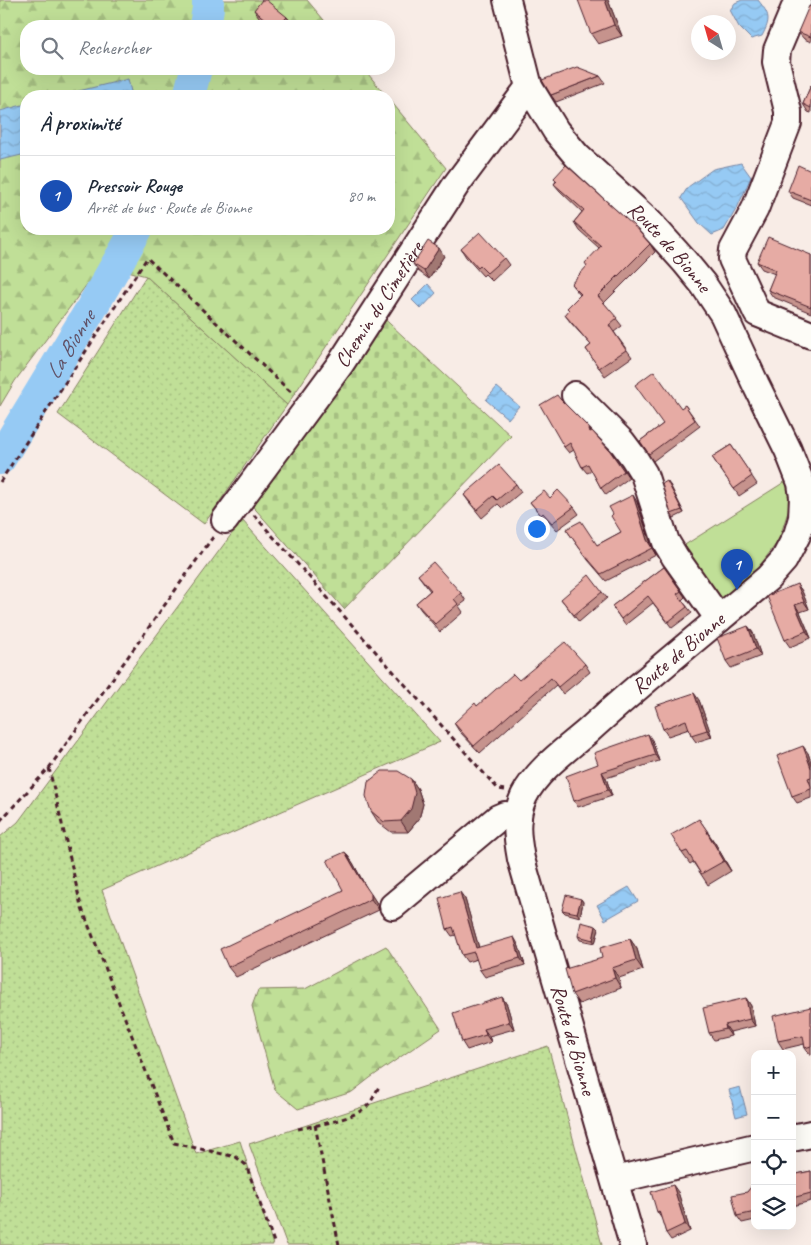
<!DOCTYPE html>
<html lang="fr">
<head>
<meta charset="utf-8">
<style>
  :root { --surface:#fff; --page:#f6f6f7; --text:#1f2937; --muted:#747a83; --line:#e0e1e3; --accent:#b45309 }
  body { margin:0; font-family:Caveat,sans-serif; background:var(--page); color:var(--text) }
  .controls { position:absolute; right:15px; bottom:15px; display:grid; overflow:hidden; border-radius:10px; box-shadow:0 5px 20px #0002 }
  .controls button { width:45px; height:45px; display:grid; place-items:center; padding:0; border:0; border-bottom:1px solid var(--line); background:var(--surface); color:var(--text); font:25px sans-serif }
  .compass { position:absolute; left:691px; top:15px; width:45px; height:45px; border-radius:50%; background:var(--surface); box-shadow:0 5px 20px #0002; rotate:323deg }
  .you { position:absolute; left:536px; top:528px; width:18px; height:18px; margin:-12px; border:4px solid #fff; border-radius:50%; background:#1a73e8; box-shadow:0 0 0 8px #1a73e833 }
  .badge { display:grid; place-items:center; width:32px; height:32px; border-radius:50%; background:var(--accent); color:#fff; font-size:16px; font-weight:700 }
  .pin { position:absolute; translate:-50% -41px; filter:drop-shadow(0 1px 2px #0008) }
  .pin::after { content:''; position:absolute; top:26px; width:18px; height:15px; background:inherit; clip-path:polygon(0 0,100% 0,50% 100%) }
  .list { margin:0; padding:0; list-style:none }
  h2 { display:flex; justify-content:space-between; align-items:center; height:65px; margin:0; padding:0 20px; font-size:21px }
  h2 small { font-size:16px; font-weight:400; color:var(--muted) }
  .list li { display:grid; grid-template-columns:32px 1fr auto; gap:15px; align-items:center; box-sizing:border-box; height:80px; padding:0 20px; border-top:1px solid var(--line) }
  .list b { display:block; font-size:19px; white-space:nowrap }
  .list p { margin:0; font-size:16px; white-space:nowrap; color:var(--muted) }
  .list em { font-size:16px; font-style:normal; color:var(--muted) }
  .icon { flex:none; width:28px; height:28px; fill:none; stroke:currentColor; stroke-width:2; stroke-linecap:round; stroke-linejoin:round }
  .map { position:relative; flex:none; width:811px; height:1245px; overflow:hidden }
  .search { position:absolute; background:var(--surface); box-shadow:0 5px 20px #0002; left:20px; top:20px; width:375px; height:55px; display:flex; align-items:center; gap:12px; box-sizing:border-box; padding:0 18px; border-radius:20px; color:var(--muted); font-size:19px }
  .panel { position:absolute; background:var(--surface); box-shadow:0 5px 20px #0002; left:20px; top:90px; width:375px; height:145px; border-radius:20px }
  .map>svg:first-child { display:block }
  .grass { fill:url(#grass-dots); stroke:#857f61 }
  .forest { fill:url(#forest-firs); stroke:#857f61 }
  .cemetery { fill:url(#cemetery-stones); stroke:#857f61 }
  .park { fill:#c0df97; stroke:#857f61 }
  .water { fill:url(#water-waves); stroke:#7886a4 }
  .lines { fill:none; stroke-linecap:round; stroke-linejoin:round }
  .river { stroke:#96caf4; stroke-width:32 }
  .minor-casing { stroke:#4a1f2b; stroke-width:30 }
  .path { stroke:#4a1f2b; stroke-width:3; stroke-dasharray:5 4; stroke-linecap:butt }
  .minor { stroke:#fdfcf7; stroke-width:26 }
  .wall { fill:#c6938d; stroke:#4a1f2b }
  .shaded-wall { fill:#a17873; stroke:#4a1f2b }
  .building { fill:#e6aba4; stroke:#4a1f2b }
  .labels { text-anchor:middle; stroke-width:4; stroke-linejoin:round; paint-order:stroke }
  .street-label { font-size:21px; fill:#4a1f2b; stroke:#fdfcf7 }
  .water-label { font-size:22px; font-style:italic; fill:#615267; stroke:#fdfcf7 }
</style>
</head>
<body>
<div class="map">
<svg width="811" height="1245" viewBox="0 0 811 1245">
  <defs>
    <pattern id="grass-dots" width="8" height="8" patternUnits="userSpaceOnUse" patternTransform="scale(1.25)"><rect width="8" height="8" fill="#c0df97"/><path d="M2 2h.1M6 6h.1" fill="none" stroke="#a6bf82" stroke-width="1.8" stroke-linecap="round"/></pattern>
    <pattern id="forest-firs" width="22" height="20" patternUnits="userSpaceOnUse" patternTransform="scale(1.25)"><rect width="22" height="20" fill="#c0df97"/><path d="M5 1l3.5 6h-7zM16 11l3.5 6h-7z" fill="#a6bf82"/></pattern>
    <pattern id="cemetery-stones" width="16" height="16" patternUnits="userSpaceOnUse" patternTransform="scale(1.25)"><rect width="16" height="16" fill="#c0df97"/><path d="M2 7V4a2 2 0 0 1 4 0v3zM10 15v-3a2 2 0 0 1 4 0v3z" fill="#a6bf82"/></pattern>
    <pattern id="water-waves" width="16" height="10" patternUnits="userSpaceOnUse" patternTransform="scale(1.25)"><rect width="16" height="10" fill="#96caf4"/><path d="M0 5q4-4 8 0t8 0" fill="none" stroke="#83add1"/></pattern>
  </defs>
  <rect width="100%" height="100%" fill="#f8ece6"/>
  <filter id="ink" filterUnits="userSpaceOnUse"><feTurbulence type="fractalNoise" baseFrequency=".02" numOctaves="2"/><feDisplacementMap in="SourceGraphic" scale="10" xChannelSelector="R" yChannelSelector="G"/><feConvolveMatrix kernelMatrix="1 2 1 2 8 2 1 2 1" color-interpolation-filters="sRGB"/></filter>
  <g filter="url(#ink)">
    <g class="grass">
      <path d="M146 276 287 405 204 524 58 414Z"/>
      <path d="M242 520 440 742 102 890 196 1154 240 1141 273 1245H0V837L18 822Z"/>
      <path d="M548 1046 602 1245H287L249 1144Z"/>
    </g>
    <g class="forest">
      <path d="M0 0H307L329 26H26V69H364L386 96H26V229H389V99L446 168 287 405 146 276 102 264 15 381 0 406Z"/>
      <path d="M386 946 441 1029 370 1078 352 1092 298 1109 275 1090 252 1006 258 990 305 989Z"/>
    </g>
    <path class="cemetery" d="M377 312 511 436 344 609 248 501Z"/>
    <path class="park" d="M786 481 790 505 779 540 758 568 718 602 680 548Z"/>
    <g class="water">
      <path d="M742 0H758C770 15 771 19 762 36L751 39 739 27 730 10 735 3Z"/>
      <path d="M128 79 132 96H58Z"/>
      <path d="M26 104V154L0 160V111Z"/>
      <path d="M741 163 751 177 738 206 724 230 712 235 699 223 681 198 688 187 713 169Z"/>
      <path d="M428 284 436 293 421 309 412 300Z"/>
      <path d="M497 387 519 406 508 419 486 400Z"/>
      <path d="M629 887 638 901 605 920 597 905Z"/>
      <path d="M740 1087 747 1114 736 1117 729 1090Z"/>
    </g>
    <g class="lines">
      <g class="river">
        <path d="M205 26 208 8V0"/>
        <path d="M189 96 196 69"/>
        <path id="s1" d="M0 459 91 309 137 229"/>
      </g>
      <defs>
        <g id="minor">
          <path id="s2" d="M507 0 529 87 556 131 577 156 650 223 685 262 703 284 723 314 756 385 788 450 801 483 803 497 802 518 797 535 784 560 768 578C708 629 646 678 588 731 566 750 537 770 524 796 514 817 517 837 521 859L633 1245"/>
          <path d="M798 0 777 50 776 62 788 111V123L755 209 733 250 732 259 757 313 811 335"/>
          <path d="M575 395 622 442 634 458 644 474 666 542 675 557 719 619"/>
          <path id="s3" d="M225 520 341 363 456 185 529 87"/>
          <path d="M393 906 498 818 505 815 518 818"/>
          <path d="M792 1138 811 1134"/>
          <path d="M615 1180 755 1147"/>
        </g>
      </defs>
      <use href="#minor" class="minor-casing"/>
      <g class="path">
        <path d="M0 482 147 258 293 394"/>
        <path d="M254 515 498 789 505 790"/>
        <path d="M49 768 81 906 174 1143 236 1157 246 1165 275 1245"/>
        <path d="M0 821 49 768 213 537"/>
        <path d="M315 1125 339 1245"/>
        <path d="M298 1129C317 1125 356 1119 368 1105 373 1100 376 1091 380 1085"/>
      </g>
      <use href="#minor" class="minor"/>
    </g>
    <g class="wall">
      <path d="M608 0 622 36 598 44 591 34Z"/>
      <path d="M811 7V42L804 39 798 32Z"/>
      <path d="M254 10 287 17 292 24 290 26H269L259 17Z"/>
      <path d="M600 76 605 83 556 102 551 95Z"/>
      <path d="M811 85V113L808 112 803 104Z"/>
      <path d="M811 171V205L793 198 788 191Z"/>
      <path d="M554 178 650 244 655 252 604 303 622 326 614 332 632 357 605 376 586 349 591 345 571 323 565 315 569 311 580 295 571 284 587 267 599 248 579 230 574 222 582 212 560 191 554 184 556 181Z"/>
      <path d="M461 249 504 258 509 265 492 281 485 274 483 276 466 257Z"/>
      <path d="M811 255V313L773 297 768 290 775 274 762 269 757 262Z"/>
      <path d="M444 256 429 279 418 271 413 264Z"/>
      <path d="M561 400 610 451 629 478 606 495 601 488 592 471 587 473 582 467 574 450 569 453 564 447Z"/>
      <path d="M685 405 700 426 653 461 640 441 663 424Z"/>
      <path d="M731 445 757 484 739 496 712 457Z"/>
      <path d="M516 484 521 492 502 508 498 504 482 518 469 502 464 495Z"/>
      <path d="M670 485 684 513 674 518 671 514Z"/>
      <path d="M550 498 574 507 579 514 557 530 548 520 546 522 530 502Z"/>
      <path d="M637 502 652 547 656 555 606 581 588 560 566 529 597 545 621 532Z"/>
      <path d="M664 567 685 597 682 600 692 613 672 628 653 603 625 625 612 606Z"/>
      <path d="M418 575 461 593 466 601 459 606 463 612 440 632 421 610 416 603 430 591Z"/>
      <path d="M797 584 802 591 809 609 800 612 811 638 790 647 785 640Z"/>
      <path d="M602 592 607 598 579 622 561 599Z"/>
      <path d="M748 626 753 633 761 656 731 668 726 661Z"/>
      <path d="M585 664 590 672 563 694 556 685 480 753 459 731 454 723 477 706 519 680Z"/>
      <path d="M699 700 712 737 696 742 691 735 689 729 668 736 663 729Z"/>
      <path d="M652 740 659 761 606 778 612 796 578 807 574 801 598 764Z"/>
      <path d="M808 753 811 762V798L797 803 792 796Z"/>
      <path d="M411 779 418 789 423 804 419 819 408 832H391L378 822 371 811Z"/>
      <path d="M699 819 715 843 731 871 708 885 693 862 690 864 682 853Z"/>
      <path d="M345 852 353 863 367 889 378 905 379 910 236 977 228 967 343 890Z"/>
      <path d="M465 899 479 948 518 944 525 965 485 977 480 970 477 959 467 962 462 955 456 935 452 936 447 929Z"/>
      <path d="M581 899 583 902 580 917 565 913 562 910Z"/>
      <path d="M599 929 595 943 580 940 578 936Z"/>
      <path d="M630 939 637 949 643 970 619 978 621 988 579 1004 572 994 602 958Z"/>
      <path d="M502 997 507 1005 514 1029 489 1036 491 1042 467 1050 462 1042Z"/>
      <path d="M746 998 751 1006 755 1026 730 1032 731 1036 714 1040 709 1033Z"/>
      <path d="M811 1007V1055H810L805 1048 804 1044 783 1049 778 1041Z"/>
      <path d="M811 1171V1201L792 1206V1175Z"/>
      <path d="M755 1183V1220L742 1223 737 1216 747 1192Z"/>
      <path d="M678 1192 690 1231 671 1240 666 1233 662 1219 657 1212Z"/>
    </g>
    <g class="shaded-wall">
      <path d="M605 0H608L622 36 614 25Z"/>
      <path d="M287 17 292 24 290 26H278Z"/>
      <path d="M439 248 444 256 429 279 424 271Z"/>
      <path d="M667 481 670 485 684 513 682 510Z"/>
      <path d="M633 495 637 502 652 547 656 555 647 540Z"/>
      <path d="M797 584 802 591 809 609 804 602Z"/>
      <path d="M795 605 800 612 811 638 806 631Z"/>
      <path d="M748 626 753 633 761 656 756 649Z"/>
      <path d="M694 693 699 700 712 737 707 730Z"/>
      <path d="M648 734 652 740 659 761 655 755Z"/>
      <path d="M803 746 808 753 811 762V768Z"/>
      <path d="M602 772 606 778 612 796 608 790Z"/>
      <path d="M411 779 418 789 423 804 419 819 408 832 401 821Z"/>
      <path d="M707 832 715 843 731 871 724 861Z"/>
      <path d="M345 852 353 863 367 889 360 878Z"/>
      <path d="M460 892 465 899 481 955 476 948Z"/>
      <path d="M371 894 378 905 379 910 371 899Z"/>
      <path d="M581 899 583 902 580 917 577 913Z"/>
      <path d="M596 926 599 929 595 943 593 940Z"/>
      <path d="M514 937 518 944 525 965 520 958Z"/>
      <path d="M630 939 637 949 643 970 636 960Z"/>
      <path d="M612 968 619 978 621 988 615 978Z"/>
      <path d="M502 997 507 1005 514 1029 509 1022Z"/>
      <path d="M746 998 751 1006 755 1026 750 1019Z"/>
      <path d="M725 1025 730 1032 731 1036 726 1029Z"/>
      <path d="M484 1029 489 1036 491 1042 486 1035Z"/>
      <path d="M673 1185 678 1192 690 1231 685 1224Z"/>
    </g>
    <g class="building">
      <path d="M262 0H266L287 17 278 26H273L254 10Z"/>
      <path d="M578 0H605L614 25 591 34Z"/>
      <path d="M809 6 811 7V37L798 32Z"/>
      <path d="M577 67 600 76 551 95 542 80Z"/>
      <path d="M811 85V108L803 104Z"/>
      <path d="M566 165 634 226 650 244 598 296 617 318 609 325 626 350 599 368 586 349 591 345 565 315 569 310 567 308 581 294 571 284 587 266 585 263 601 246 574 222 584 210 554 184 557 181 554 178Z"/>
      <path d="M798 165 811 171V200L788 191Z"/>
      <path d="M480 232 504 258 487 273 480 266 478 268 461 249Z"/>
      <path d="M768 237 811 255V307L768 290 776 270 757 262Z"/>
      <path d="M428 241 439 248 424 271 413 264Z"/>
      <path d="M654 371 681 408 685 405 695 420 649 454 640 441 663 424 635 385Z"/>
      <path d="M557 395 560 399 587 426 590 432 592 431 610 451 624 471 601 488 588 464 582 467 570 443 564 447 540 405Z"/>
      <path d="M731 445 752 476 734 489 712 457Z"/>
      <path d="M499 465 516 484 497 500 493 496 477 510 464 495Z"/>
      <path d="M667 481 682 510 671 514 662 484Z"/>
      <path d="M558 490 574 507 552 523 543 513 541 515 530 502 544 491 550 498Z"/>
      <path d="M633 495 647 540 652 548 601 574 583 553 566 529 581 521 597 545 621 532 611 516 613 514 609 507Z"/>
      <path d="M433 562 461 593 454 599 458 604 435 624 416 603 431 590 418 575Z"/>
      <path d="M664 567 681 591 677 594 687 607 668 622 648 596 621 619 612 606Z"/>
      <path d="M589 575 602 592 574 615 561 599Z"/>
      <path d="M797 584 804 602 795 605 806 631 785 640 767 596Z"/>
      <path d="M748 626 756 649 726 661 717 638Z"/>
      <path d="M565 642 585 664 558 687 551 678 474 746 454 723 475 703 477 706 513 674 519 680Z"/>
      <path d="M694 693 707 730 691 735 686 720 663 729 655 706Z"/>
      <path d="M648 734 655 755 602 772 608 790 574 801 566 776 598 764 594 753Z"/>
      <path d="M803 746 811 768V777L808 778 811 786V789L792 796 777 756Z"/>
      <path d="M382 771H398L411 779 415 793 411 809 401 821 384 822 371 811 366 796 368 782Z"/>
      <path d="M699 819 708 832H707L724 861 701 874 687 851 682 853 671 835Z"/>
      <path d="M345 852 360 878 371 894V899L228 967 220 949 343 890 327 860Z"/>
      <path d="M460 892 476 948 514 937 520 958 480 970 474 952 462 955 453 927 447 929 439 898Z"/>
      <path d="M566 895 581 899 577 913 562 910Z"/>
      <path d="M581 922 596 926 593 940 578 936Z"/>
      <path d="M630 939 636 960 612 968 615 978 572 994 565 969 602 958 600 948Z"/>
      <path d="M502 997 509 1022 484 1029 486 1035 462 1042 453 1013Z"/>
      <path d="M746 998 750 1019 725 1025 726 1029 709 1033 703 1008Z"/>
      <path d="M811 1007V1046L805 1048 803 1036 778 1041 773 1016Z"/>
      <path d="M811 1171V1193L792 1198V1175Z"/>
      <path d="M754 1183H755V1212L737 1216 732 1195 747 1192Z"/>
      <path d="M673 1185 685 1224 666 1233 659 1211 657 1212 651 1192Z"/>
    </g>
  </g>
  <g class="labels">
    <g class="street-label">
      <text dy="7" stroke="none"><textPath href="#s2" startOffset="304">Route de Bionne</textPath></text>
      <text dy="7" stroke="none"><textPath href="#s3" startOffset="265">Chemin du Cimetière</textPath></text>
      <text transform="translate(678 653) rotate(-40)" y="7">Route de Bionne</text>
      <text dy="7" stroke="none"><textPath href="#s2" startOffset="1262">Route de Bionne</textPath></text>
    </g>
    <g class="water-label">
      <text dy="8" stroke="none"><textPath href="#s1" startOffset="134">La Bionne</textPath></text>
    </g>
  </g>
</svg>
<div class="controls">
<button>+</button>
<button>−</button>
<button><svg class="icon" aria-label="locate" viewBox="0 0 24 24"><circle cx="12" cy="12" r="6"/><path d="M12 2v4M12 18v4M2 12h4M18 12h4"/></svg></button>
<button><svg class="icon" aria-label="layers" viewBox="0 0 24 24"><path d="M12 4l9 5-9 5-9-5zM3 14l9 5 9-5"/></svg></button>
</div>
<svg class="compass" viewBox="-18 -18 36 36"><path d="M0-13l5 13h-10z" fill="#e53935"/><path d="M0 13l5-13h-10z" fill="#747a83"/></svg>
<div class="you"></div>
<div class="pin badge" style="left:737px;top:590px;background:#1a4fb4">1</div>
<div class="search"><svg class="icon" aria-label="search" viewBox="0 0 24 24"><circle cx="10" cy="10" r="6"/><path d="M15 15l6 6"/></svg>Rechercher</div>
<section class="panel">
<h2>À proximité<small></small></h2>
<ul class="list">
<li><span class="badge" style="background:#1a4fb4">1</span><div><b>Pressoir Rouge</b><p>Arrêt de bus · Route de Bionne</p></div><em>80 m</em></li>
</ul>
</section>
</div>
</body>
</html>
